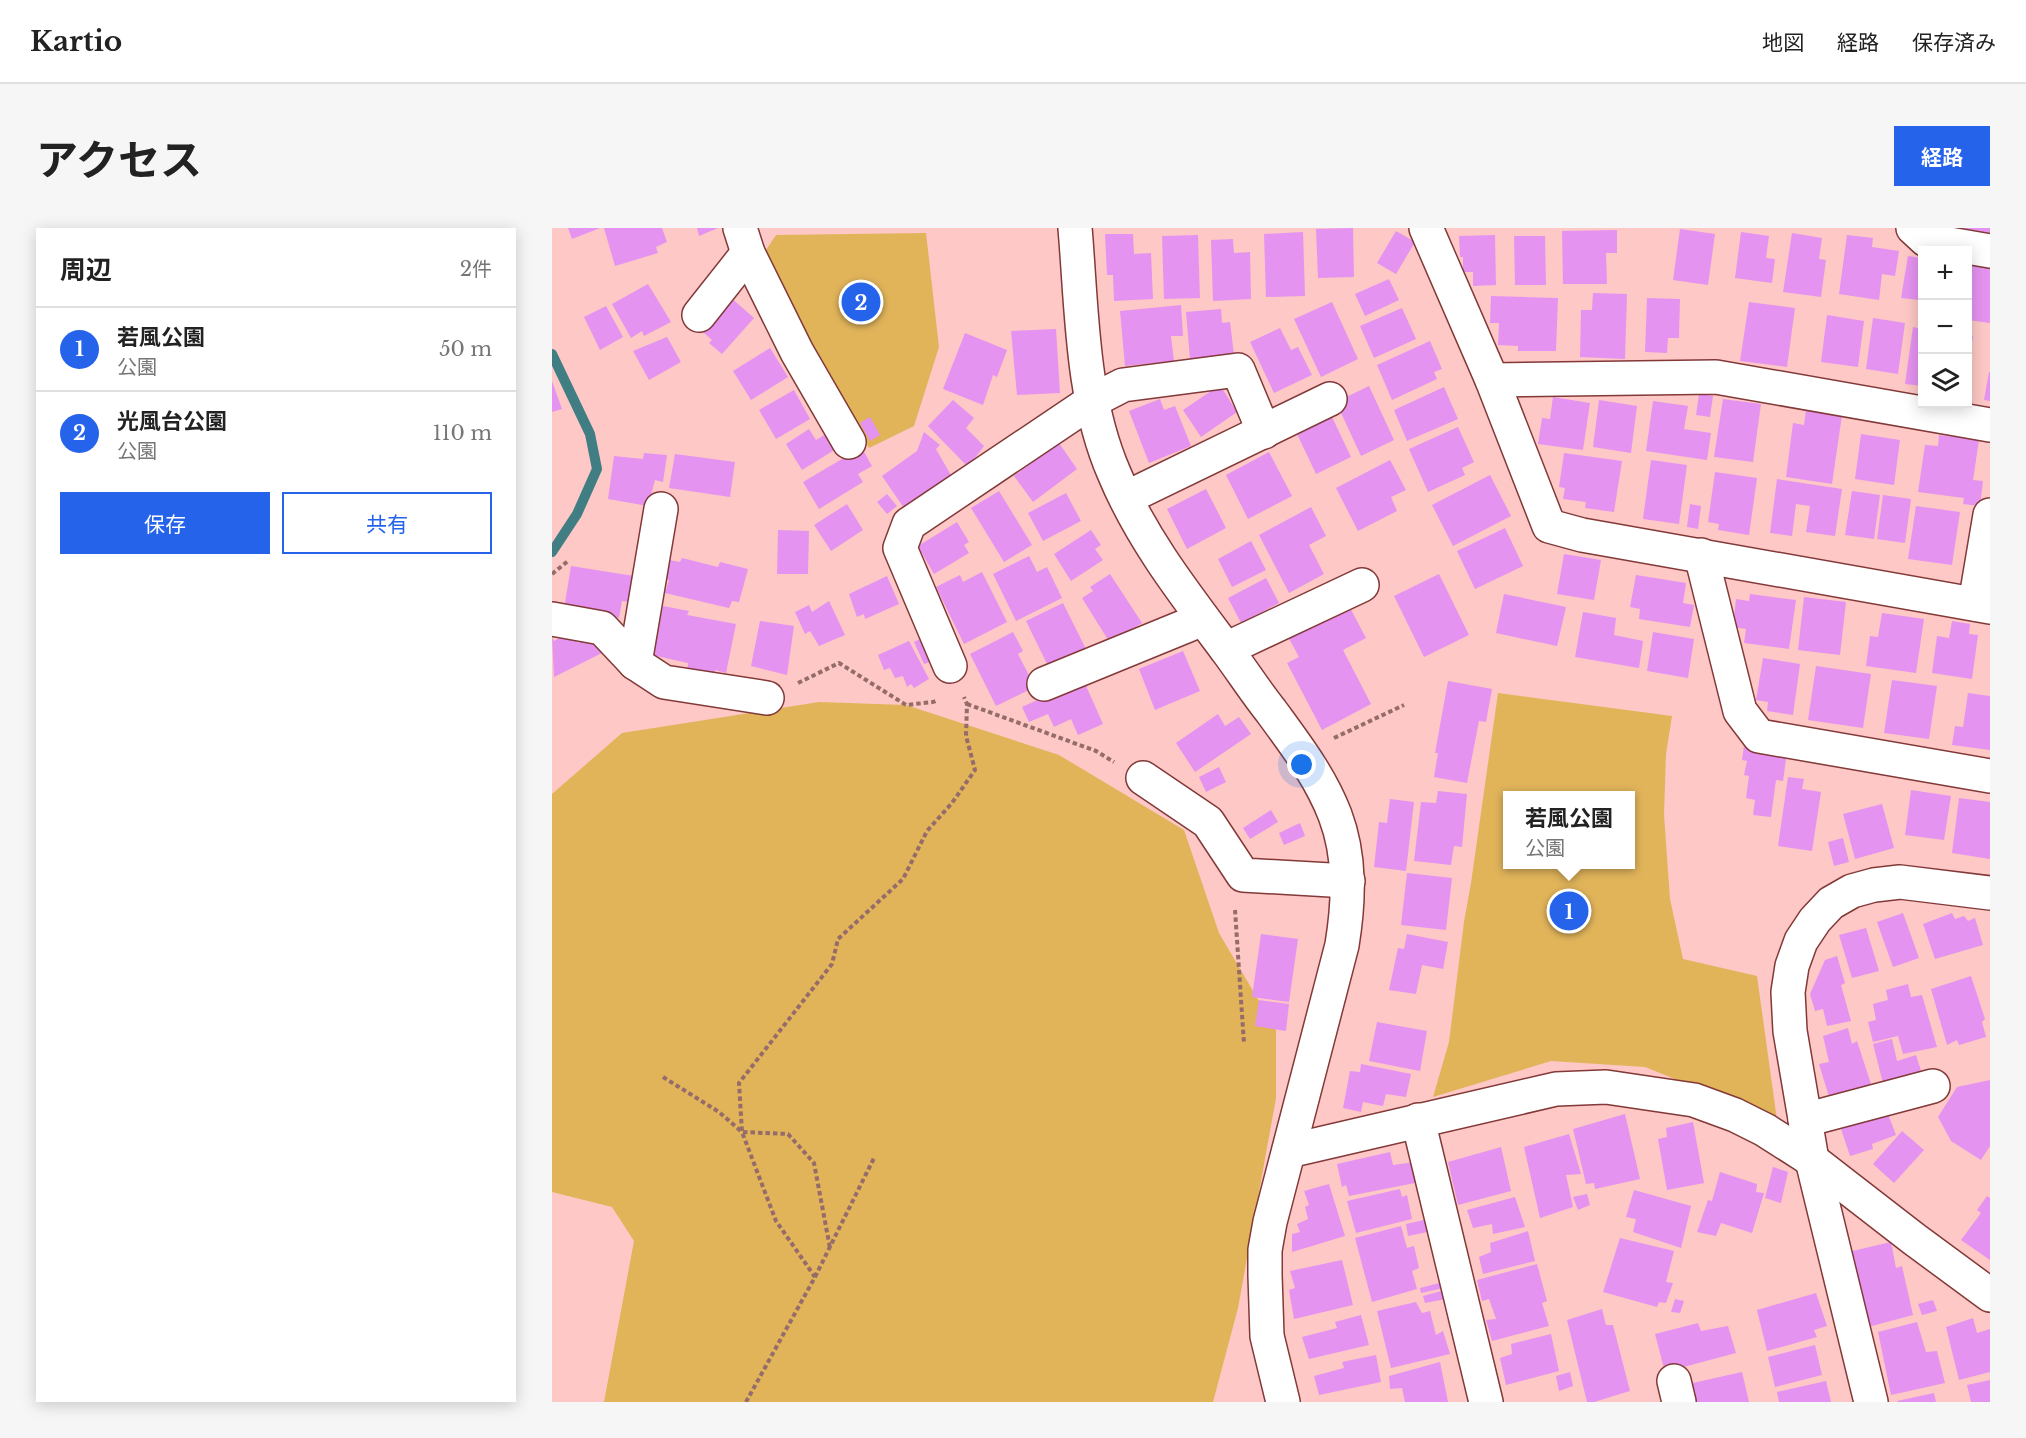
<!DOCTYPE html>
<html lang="ja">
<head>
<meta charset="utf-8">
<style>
  :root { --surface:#fff; --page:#f6f6f6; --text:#222; --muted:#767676; --line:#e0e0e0; --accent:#2563eb }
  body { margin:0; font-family:"Libre Baskerville","Noto Sans JP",serif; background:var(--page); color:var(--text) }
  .controls { position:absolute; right:18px; top:18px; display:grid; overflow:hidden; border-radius:0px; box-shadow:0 3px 15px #0003 }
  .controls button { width:54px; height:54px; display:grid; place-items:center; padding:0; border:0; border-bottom:2px solid var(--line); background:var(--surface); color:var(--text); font:30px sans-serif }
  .you { position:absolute; left:750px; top:537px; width:21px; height:21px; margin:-15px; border:4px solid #fff; border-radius:50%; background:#1a73e8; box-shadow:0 0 0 9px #1a73e833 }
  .badge { display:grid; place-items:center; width:39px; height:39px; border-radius:50%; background:var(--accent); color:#fff; font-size:20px; font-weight:700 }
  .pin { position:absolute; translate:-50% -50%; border:3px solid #fff; box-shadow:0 2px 6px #0006 }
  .popup { position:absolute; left:951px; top:563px; width:132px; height:78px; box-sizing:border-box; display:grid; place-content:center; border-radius:0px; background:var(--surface); filter:drop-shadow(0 2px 4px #0005); font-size:20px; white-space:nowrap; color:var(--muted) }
  .popup b { font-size:22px; color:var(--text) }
  .popup::after { content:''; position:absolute; left:50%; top:100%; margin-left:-12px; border:12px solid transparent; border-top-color:var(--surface) }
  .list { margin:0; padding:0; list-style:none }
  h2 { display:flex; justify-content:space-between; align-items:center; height:78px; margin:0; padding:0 24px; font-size:26px }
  h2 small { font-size:20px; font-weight:400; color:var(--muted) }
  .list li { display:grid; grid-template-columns:39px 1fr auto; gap:18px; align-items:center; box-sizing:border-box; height:84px; padding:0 24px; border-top:2px solid var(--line) }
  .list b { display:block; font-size:22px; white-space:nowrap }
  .list p { margin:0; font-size:20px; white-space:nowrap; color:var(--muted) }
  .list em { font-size:20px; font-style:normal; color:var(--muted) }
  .actions { display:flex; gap:12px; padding:18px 24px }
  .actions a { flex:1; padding:14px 0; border:2px solid var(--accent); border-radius:0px; text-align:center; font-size:21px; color:var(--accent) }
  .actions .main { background:var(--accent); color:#fff }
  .icon { flex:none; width:33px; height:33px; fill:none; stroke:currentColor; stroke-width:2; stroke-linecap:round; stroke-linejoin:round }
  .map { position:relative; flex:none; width:1438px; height:1174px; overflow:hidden; border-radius:0px }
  header { display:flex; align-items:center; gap:36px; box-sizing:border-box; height:84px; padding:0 30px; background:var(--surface); border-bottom:2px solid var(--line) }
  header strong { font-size:28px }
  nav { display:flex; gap:33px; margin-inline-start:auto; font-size:21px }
  .intro { display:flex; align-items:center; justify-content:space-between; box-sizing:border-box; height:144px; padding:0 36px }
  h1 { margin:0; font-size:42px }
  .button { padding:15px 27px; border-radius:0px; background:var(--accent); color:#fff; font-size:21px; font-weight:700 }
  main { display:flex; gap:36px; padding:0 36px }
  aside { flex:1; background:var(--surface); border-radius:0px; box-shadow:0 3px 15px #0003 }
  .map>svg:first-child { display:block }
  .green { fill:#e1b45a; fill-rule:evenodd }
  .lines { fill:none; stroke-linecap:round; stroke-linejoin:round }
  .stream { stroke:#417e84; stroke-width:10 }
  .building { fill:#e593f0 }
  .minor-casing { stroke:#823938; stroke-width:36 }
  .path { stroke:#966c6b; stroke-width:4; stroke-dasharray:4.5 3; stroke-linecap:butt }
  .minor { stroke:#fff; stroke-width:33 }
</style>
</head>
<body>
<header>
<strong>Kartio</strong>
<nav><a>地図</a><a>経路</a><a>保存済み</a></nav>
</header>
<div class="intro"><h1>アクセス</h1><a class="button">経路</a></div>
<main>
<aside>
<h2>周辺<small>2件</small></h2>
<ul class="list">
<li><span class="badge">1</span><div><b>若風公園</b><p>公園</p></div><em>50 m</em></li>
<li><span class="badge">2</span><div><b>光風台公園</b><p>公園</p></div><em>110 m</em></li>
</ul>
<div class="actions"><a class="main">保存</a><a>共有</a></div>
</aside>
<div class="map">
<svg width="1438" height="1174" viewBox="0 0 1438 1174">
  <rect width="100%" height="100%" fill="#fdc8c5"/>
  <g class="green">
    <path d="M374 5 387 119 362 198 317 220 210 28 224 7Z"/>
    <path d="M946 465 1120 488 1114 526 1112 587 1118 671 1131 731 1205 748 1225 892 1093 839 999 833 881 869 897 814 912 694 919 655ZM956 568H1078V636H956Z"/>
    <path d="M267 474 354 477 507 527 632 602 667 705 724 802V870L686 1080 661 1174H52L82 1013 60 979 0 964V566L70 505Z"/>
  </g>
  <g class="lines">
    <path class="stream" d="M0 126 38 206 45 241 25 286 0 324"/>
  </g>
  <g class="building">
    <path d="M16 0H48L20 11Z"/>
    <path d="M52 0H110L115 14 104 19 106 25 63 38Z"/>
    <path d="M145 0H166L147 8Z"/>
    <path d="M801 0 802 49 766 50 764 1Z"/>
    <path d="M1407 0H1438V15L1406 10Z"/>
    <path d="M1128 1 1163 6 1156 57 1121 52Z"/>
    <path d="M1065 2V25H1054L1055 56H1011L1010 3Z"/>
    <path d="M844 3 863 14 844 46 825 35Z"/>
    <path d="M751 4 753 68 714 69 712 6Z"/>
    <path d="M1189 4 1217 8 1214 30 1223 31 1220 55 1183 50Z"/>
    <path d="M1240 5 1270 10 1267 31 1274 32 1269 69 1231 64Z"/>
    <path d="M553 6H581L582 26 599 25 601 71 562 73 561 47H555Z"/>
    <path d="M646 7 648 70 612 71 610 8Z"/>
    <path d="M943 7 944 57 921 58V44H911V29H908L907 8Z"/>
    <path d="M1295 7 1321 10 1320 19 1347 23 1343 48 1330 46 1327 72 1287 66Z"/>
    <path d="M962 8H993L994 57H963Z"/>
    <path d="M681 11 682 25 698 24 699 71 661 73 659 12Z"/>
    <path d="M1418 27 1438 37V95L1416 92V41Z"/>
    <path d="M1356 28 1370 30V78L1366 77 1367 72 1349 70Z"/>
    <path d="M837 51 847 72 813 88 803 66Z"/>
    <path d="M96 56 119 94 92 108 90 103 79 110 60 76Z"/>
    <path d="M1041 65 1075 66 1073 131 1028 129 1029 82H1040Z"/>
    <path d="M177 68 202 90 170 126 157 115 160 112 151 104Z"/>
    <path d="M939 68 1006 70 1004 123H966V118L946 117 947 95H938Z"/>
    <path d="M1095 70 1128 71 1127 110H1116L1115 125 1093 124Z"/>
    <path d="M780 74 806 131 769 149 742 91Z"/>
    <path d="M1197 74 1243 80 1235 139 1188 133Z"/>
    <path d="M629 77 631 108H619L622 133 573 138 568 83Z"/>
    <path d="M54 78 71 109 48 122 32 89Z"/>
    <path d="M850 80 864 111 822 130 808 98Z"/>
    <path d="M669 81 670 95 678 94 682 127 638 131 634 84Z"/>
    <path d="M1275 87 1312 93 1306 139 1269 134Z"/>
    <path d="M1321 90 1353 95 1346 146 1314 141Z"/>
    <path d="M1361 99 1370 101V158L1353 156Z"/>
    <path d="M728 100 739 122 746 119 760 147 722 165 698 114Z"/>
    <path d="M504 101 508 165 465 167 459 103Z"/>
    <path d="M413 105 455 122 445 149 441 147 431 177 391 161Z"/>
    <path d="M1416 107 1421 108 1417 136H1416Z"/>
    <path d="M115 109 129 134 97 152 81 123Z"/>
    <path d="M878 113 890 141 882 144 885 151 840 172 825 137Z"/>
    <path d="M218 120 236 149 199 172 181 143Z"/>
    <path d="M1437 144H1438V173L1432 172Z"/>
    <path d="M0 153 10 181 0 184Z"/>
    <path d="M668 157 685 184 649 209 631 182Z"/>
    <path d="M817 158 842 212 809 228 784 174Z"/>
    <path d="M892 159 906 191 855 213 842 182Z"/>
    <path d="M242 162 258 191 224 211 207 182Z"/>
    <path d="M1147 166 1161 168 1158 189 1144 187Z"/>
    <path d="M1001 169 1038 175 1031 222 986 216 990 190 998 191Z"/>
    <path d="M608 171 612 182 623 178 639 218 597 235 577 183Z"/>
    <path d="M1171 171 1209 176 1201 234 1162 229Z"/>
    <path d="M401 172 422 190 414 200 432 218 416 239 376 198Z"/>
    <path d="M1047 172 1085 178 1079 225 1041 219Z"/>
    <path d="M1101 173 1136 178 1132 201 1159 205 1155 232 1094 223Z"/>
    <path d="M1254 182 1290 187 1280 256 1234 249 1241 195 1252 197Z"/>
    <path d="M318 189 328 207 318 213 308 195Z"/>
    <path d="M780 189 799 229 764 246 745 206Z"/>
    <path d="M906 199 922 234 910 240 913 247 876 264 857 221Z"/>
    <path d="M257 201 264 212 274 206 284 221 250 242 234 216Z"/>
    <path d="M372 204 388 217 384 221 400 249 354 283 330 248 365 223Z"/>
    <path d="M1309 206 1348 212 1342 257 1303 251Z"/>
    <path d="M1387 207 1427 212 1421 252 1431 253 1428 278 1411 276 1412 270 1366 264 1373 217 1386 218Z"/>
    <path d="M507 215 525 241 481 274 462 248Z"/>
    <path d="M311 222 320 238 306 246 311 254 267 281 251 254 295 228 297 231Z"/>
    <path d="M717 224 740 268 696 291 674 247Z"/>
    <path d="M92 225 115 227 111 254 103 252 96 278 56 271 62 228 91 231Z"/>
    <path d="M1012 225 1070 233 1062 284 1033 280 1034 274 1011 271 1013 260 1007 259Z"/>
    <path d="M123 226 183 234 178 269 117 260Z"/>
    <path d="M838 232 854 262 839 269 845 283 806 303 784 260Z"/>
    <path d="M1099 232 1135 237 1127 296 1091 291Z"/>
    <path d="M1163 244 1205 250 1197 307 1166 302 1167 296 1156 294Z"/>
    <path d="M938 247 959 288 901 318 880 277Z"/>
    <path d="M1225 251 1290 261 1283 308 1254 304 1258 278 1244 276 1240 308 1218 305Z"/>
    <path d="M654 261 674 300 635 321 615 281Z"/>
    <path d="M447 263 480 317 452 334 419 280Z"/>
    <path d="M1300 263 1328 267 1322 311 1293 307Z"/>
    <path d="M514 265 529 293 491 313 476 285Z"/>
    <path d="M335 266 345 278 335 286 325 274Z"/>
    <path d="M1331 267 1359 271 1353 315 1325 311Z"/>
    <path d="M295 276 311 302 279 323 262 297Z"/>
    <path d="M1138 276 1149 278 1146 301 1135 299Z"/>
    <path d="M1364 278 1408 284 1400 337 1356 331Z"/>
    <path d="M759 279 774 308 757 317 772 346 737 365 707 307Z"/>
    <path d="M405 294 417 314 412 317 417 325 382 346 366 318Z"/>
    <path d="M953 300 971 338 923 361 905 323Z"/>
    <path d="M226 302 257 303 256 346H225Z"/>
    <path d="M539 302 549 317 543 321 551 332 519 353 502 326Z"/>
    <path d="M699 313 714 342 680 359 666 331Z"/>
    <path d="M1012 326 1049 332 1042 372 1005 366Z"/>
    <path d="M477 328 485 344 495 339 510 370 464 393 441 346Z"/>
    <path d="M130 330 166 339 168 334 196 341 187 374 180 373 177 380 113 365 117 352 112 351 117 332 128 334Z"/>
    <path d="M19 338 82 348 77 374 70 373 67 390 12 381Z"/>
    <path d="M430 344 455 394 412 416 384 359 408 347 411 354Z"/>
    <path d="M558 346 590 395 558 415 530 370 541 363 538 359Z"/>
    <path d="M887 346 917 407 872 429 842 368Z"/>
    <path d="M1084 347 1134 355 1131 375 1142 377 1138 399 1087 391 1088 381 1078 379Z"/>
    <path d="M335 348 347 376 313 391 312 386 305 389 297 366Z"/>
    <path d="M714 350 727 375 689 395 676 370Z"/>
    <path d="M952 366 1014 379 1005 418 944 405Z"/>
    <path d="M1198 366 1244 372 1237 421 1192 415 1194 401 1181 399 1184 371 1197 373Z"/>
    <path d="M1252 369 1294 374 1288 427 1246 422Z"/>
    <path d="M277 373 293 407 267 418 258 403 253 406 243 384 257 377 260 384Z"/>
    <path d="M511 375 535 423 498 442 474 393Z"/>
    <path d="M796 376 814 410 791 422 819 476 770 502 735 435 747 429 735 407Z"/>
    <path d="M111 378 137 383 135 387 184 396 174 445 163 442 162 451 135 445 136 435 100 427Z"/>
    <path d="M1031 384 1064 390 1062 407 1091 413 1087 440 1023 429Z"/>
    <path d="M1330 385 1372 391 1364 445 1314 438 1318 408 1326 409Z"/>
    <path d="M208 393 242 398 235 447 199 438Z"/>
    <path d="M1400 393 1418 396 1417 406 1426 407 1420 451 1380 445 1385 408 1397 410Z"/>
    <path d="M20 403 26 415 42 406 50 425 2 449 0 409 2 413Z"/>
    <path d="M461 404 471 423 466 426 483 459 444 478 418 426Z"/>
    <path d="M1101 404 1142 411 1136 450 1095 443Z"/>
    <path d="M370 410 381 433 372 436 362 414Z"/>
    <path d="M357 413 377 451 362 460 359 456 355 459 351 448 343 450 338 440 332 442 326 427Z"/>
    <path d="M631 423 648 463 603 482 587 441Z"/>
    <path d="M1211 430 1248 436 1241 487 1215 483 1216 474 1204 472Z"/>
    <path d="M1264 438 1319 446 1311 500 1256 492Z"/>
    <path d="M531 451 551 496 526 507 519 491 502 499 496 486 477 494 470 479Z"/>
    <path d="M1340 452 1385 458 1377 511 1332 505Z"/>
    <path d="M896 453 940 461 934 494 927 493 915 555 882 549 886 525H883Z"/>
    <path d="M1416 465 1438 468V522L1400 517 1403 498 1411 499Z"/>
    <path d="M666 486 673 498 687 489 699 506 643 544 624 515Z"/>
    <path d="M1192 517 1235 524 1231 553 1224 552 1219 589 1201 587 1203 572 1194 570 1197 548 1192 547 1195 533 1190 532Z"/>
    <path d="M667 539 674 554 654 564 647 549Z"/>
    <path d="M1236 549 1252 551 1250 561 1269 564 1260 623 1226 618Z"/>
    <path d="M1359 562 1399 568 1392 612 1353 607Z"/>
    <path d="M886 563 915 566 910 619 902 618 899 637 862 633 869 574 884 575Z"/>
    <path d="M1407 570 1438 574V631L1400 625Z"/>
    <path d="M838 571 862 574 854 643 822 639 827 594 835 595Z"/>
    <path d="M1330 576 1342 620 1303 631 1291 586Z"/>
    <path d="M719 582 726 594 698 611 691 600Z"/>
    <path d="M748 595 753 608 732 617 727 605Z"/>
    <path d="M1291 610 1297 634 1282 638 1276 614Z"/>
    <path d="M855 645 900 650 894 702 849 697Z"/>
    <path d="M1351 685 1367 730 1341 739 1325 694Z"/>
    <path d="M1400 685 1403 691 1412 688 1416 693 1423 690 1431 717 1383 731 1371 696Z"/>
    <path d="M1314 700 1327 743 1300 750 1287 707Z"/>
    <path d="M709 706 746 711 737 774 700 769Z"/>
    <path d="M855 706 896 714 891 741 870 737 864 766 837 762 846 720 852 721Z"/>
    <path d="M1285 728 1293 755 1289 757 1299 793 1275 798 1271 781 1263 783 1258 766 1273 732Z"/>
    <path d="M1419 748 1433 791 1430 794 1434 809 1407 817 1405 812 1395 817 1379 761Z"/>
    <path d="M1356 756 1359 769 1370 767 1385 819 1351 826 1346 808 1321 814 1316 794 1324 792 1321 776 1336 772 1334 762Z"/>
    <path d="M707 772 737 776 734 803 703 798Z"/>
    <path d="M825 794 875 803 868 843 817 833Z"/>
    <path d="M1296 800 1300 816 1305 813 1320 859 1278 872 1267 836 1277 834 1271 808Z"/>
    <path d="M1340 811 1345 833 1364 827 1371 849 1332 859 1321 816Z"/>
    <path d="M809 836 859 846 854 869 834 866 831 878 811 874 809 884 791 880 798 843 808 844Z"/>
    <path d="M1438 852V918L1429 932 1399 913 1386 889 1405 859Z"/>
    <path d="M1073 886 1088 951 1043 961 1042 955 1034 956 1021 901Z"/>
    <path d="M1336 886 1344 907 1320 916 1321 921 1298 928 1289 901Z"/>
    <path d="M1141 894 1152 955 1115 962 1106 911 1115 909 1114 900Z"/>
    <path d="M1350 903 1372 922 1342 955 1321 936Z"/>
    <path d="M1017 906 1029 946 1014 947 1021 979 988 990 972 919Z"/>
    <path d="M949 919 959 963 906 977 896 934Z"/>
    <path d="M838 924 841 937 862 934 868 954 797 968 794 957 790 959 785 936Z"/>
    <path d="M1221 939 1236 944 1229 975 1213 970Z"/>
    <path d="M1168 944 1205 956 1204 964 1212 965 1200 1005 1169 995 1164 1008 1145 1004 1156 972 1160 973Z"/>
    <path d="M777 956 793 1008 740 1024V1006L748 1004 745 996 756 991 753 979 757 977 752 963Z"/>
    <path d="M848 961 850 969 855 967 860 991 804 1005 795 973Z"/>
    <path d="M1082 962 1139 978 1129 1020 1081 1004 1084 991 1074 989Z"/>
    <path d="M1035 966 1038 977 1026 982 1021 969Z"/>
    <path d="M1435 968 1438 970V1032L1409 1012 1429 985 1425 982Z"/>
    <path d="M963 969 973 999 941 1006 940 996 921 1000 915 982Z"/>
    <path d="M876 991 880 1003 856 1008 854 996Z"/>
    <path d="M849 998 855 1020 862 1018 867 1040 860 1043 865 1061 820 1074 803 1010Z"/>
    <path d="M976 1003 983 1033 931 1046 927 1029 939 1024 938 1015Z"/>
    <path d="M1068 1010 1122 1023 1114 1054 1121 1055 1114 1075 1107 1074 1105 1079 1051 1064Z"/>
    <path d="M1339 1014 1344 1040 1350 1038 1361 1087 1316 1099 1311 1069 1305 1070 1296 1024Z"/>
    <path d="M790 1032 801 1077 742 1091 737 1062 743 1060 738 1043Z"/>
    <path d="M985 1036 995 1073 990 1075 997 1098 940 1113 934 1092 944 1091 937 1071 930 1073 925 1052Z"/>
    <path d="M891 1054 892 1060 869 1065 868 1060Z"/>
    <path d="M893 1062 894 1071 873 1075 871 1068Z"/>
    <path d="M1264 1065 1275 1098 1262 1102 1265 1109 1215 1123 1205 1082Z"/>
    <path d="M1123 1071 1132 1073 1128 1085 1119 1084Z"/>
    <path d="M1381 1072 1385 1083 1370 1087 1366 1076Z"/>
    <path d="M864 1074 870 1085 878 1083 884 1107 891 1103 898 1126 839 1140 825 1083Z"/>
    <path d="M1050 1081 1054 1097H1061L1078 1163 1042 1174H1035L1015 1092Z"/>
    <path d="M809 1087 817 1117 757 1131 750 1109 785 1100 783 1094Z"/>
    <path d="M1421 1090 1425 1105 1438 1101V1144L1407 1152 1394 1099Z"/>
    <path d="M1365 1094 1374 1124 1385 1123 1393 1155 1339 1167 1326 1104Z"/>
    <path d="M1146 1095 1149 1103 1176 1098 1184 1125 1113 1144 1103 1106Z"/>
    <path d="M999 1106 1007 1143 954 1157 948 1130 960 1126 959 1116Z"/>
    <path d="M1263 1117 1270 1147 1223 1159 1216 1129Z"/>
    <path d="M824 1127 829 1154 767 1167 762 1148 792 1140 790 1134Z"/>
    <path d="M888 1134 896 1174H853L850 1160 838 1161 837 1148Z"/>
    <path d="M1018 1144 1021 1158 1007 1163 1004 1148Z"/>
    <path d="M1190 1144 1197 1174H1139L1136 1156Z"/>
    <path d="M1438 1152V1174H1419L1415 1157Z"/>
    <path d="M1274 1153 1279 1174H1227L1225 1164Z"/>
    <path d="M1382 1165 1384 1174H1346L1345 1173Z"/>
  </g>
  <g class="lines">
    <defs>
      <g id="minor">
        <path d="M188 0 196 25 245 124 297 214"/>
        <path d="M523 0C530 81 529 169 562 245 589 310 632 365 674 421 689 441 703 463 719 483 743 516 768 548 783 587 799 629 797 674 790 717L718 994 713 1022V1047L715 1108 731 1174"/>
        <path d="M874 0 940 152 997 298 1030 307 1438 379"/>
        <path d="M1361 0 1374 12 1438 23"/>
        <path d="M147 87 196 25"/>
        <path d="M940 152 1164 149 1438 197"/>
        <path d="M574 270 778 171"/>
        <path d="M1149 327 1188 483 1207 508 1438 548"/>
        <path d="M1423 376 1438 287"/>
        <path d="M0 391 50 400 83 435 112 454 215 470"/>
        <path d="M674 421 810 357"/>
        <path d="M83 435 109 281"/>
        <path d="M398 438 348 320 357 296 540 173 571 157 686 142 712 204"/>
        <path d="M492 456 651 391"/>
        <path d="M591 550 656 594 691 647 796 653"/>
        <path d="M866 892 934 1174"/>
        <path d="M1253 892 1381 858"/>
        <path d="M737 923 1004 861 1054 859 1142 872 1183 887 1213 902 1260 932 1362 1011 1438 1067"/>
        <path d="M1122 1153 1127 1174"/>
        <path d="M1319 1174 1260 932 1238 803 1236 764 1240 738 1249 713 1263 692 1279 675 1300 663 1322 657 1348 654 1438 665"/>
      </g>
    </defs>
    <use href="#minor" class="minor-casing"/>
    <g class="path">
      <path d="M0 346 16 333"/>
      <path d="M246 455 287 435 354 477 381 474 386 472"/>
      <path d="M415 476 544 523 562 534"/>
      <path d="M782 510 852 477"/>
      <path d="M683 682 692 816"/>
      <path d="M111 849 167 884 190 904 236 906 262 935 278 1020"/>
      <path d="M263 1049 322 930"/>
      <path d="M194 1174 263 1049 224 993 190 904 187 855 280 736 286 711 351 651 375 603 400 575 423 542 414 508 415 476 412 469"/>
    </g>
    <use href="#minor" class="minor"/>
  </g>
</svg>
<div class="controls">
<button>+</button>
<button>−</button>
<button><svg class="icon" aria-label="layers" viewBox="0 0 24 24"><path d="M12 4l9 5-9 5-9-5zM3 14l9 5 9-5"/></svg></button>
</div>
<div class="you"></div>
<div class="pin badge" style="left:1017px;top:683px">1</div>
<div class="popup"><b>若風公園</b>公園</div>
<div class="pin badge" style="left:309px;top:74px">2</div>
</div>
</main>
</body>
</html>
